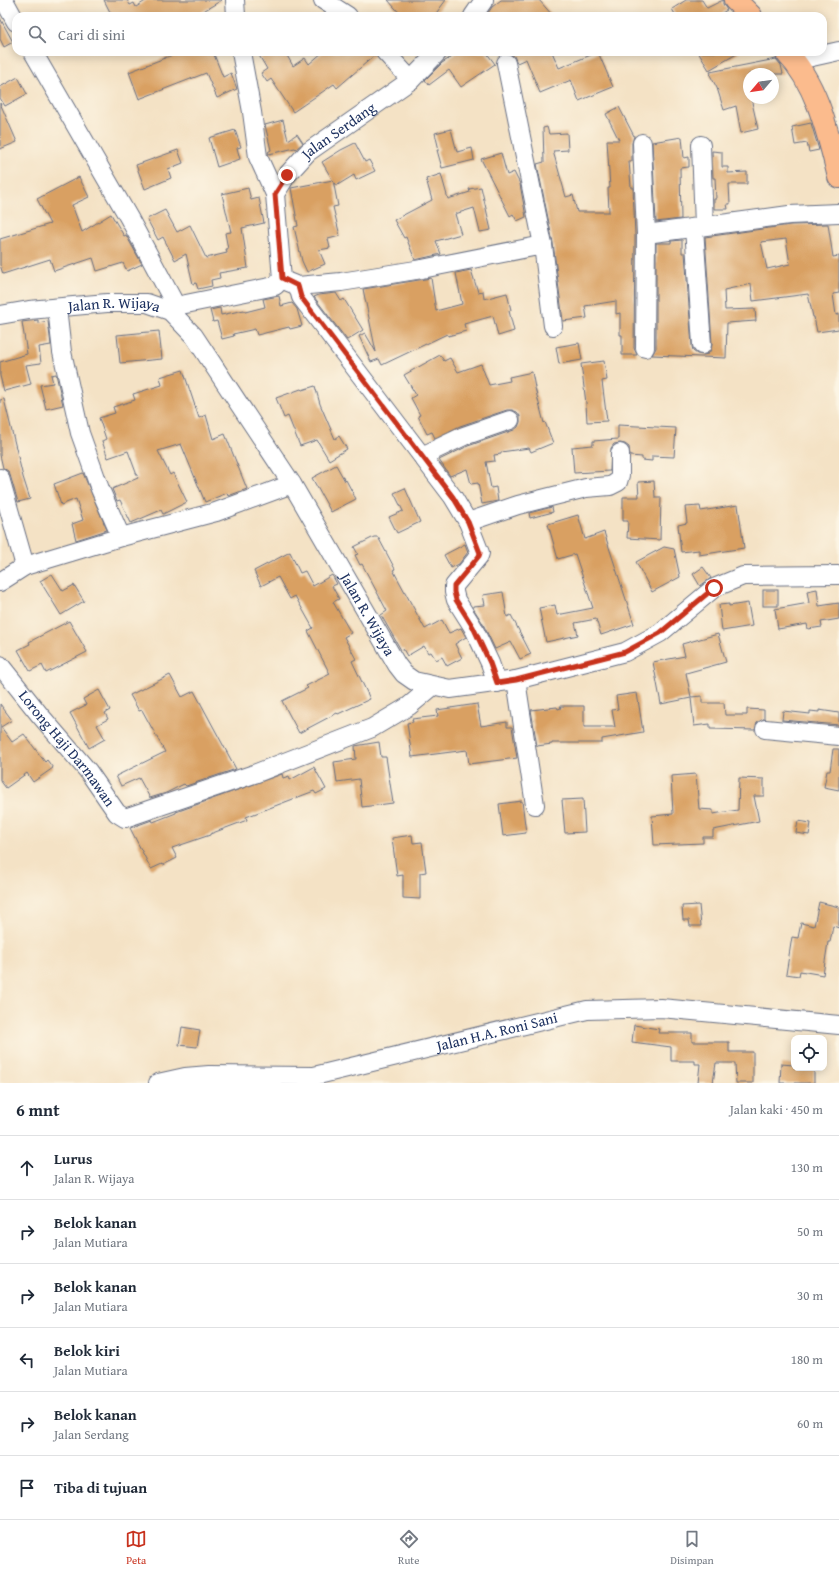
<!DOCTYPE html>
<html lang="id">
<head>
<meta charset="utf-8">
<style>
  :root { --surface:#fff; --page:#f6f6f7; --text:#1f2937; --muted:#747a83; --line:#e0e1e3; --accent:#c8321e }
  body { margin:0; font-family:"Gentium Book Plus",serif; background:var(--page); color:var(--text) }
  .controls { position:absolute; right:12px; bottom:12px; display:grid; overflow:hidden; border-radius:8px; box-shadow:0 2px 10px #0003 }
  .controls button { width:36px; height:36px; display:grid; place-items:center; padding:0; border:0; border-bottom:1px solid var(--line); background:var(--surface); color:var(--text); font:20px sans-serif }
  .compass { position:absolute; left:743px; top:68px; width:36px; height:36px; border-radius:50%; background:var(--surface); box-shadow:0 2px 10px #0003; rotate:241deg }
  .stop { position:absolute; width:12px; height:12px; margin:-9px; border:3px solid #c8321e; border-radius:50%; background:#fff }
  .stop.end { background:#c8321e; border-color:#fff; box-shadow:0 1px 4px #0008 }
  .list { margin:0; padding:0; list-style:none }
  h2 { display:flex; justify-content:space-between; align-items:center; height:52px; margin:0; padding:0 16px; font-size:17px }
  h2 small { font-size:13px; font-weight:400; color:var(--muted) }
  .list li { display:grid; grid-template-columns:26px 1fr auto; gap:12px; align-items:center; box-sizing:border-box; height:64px; padding:0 16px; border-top:1px solid var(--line) }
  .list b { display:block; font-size:15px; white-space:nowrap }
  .list p { margin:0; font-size:13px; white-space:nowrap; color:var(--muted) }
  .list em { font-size:13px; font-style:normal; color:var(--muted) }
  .icon { flex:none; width:22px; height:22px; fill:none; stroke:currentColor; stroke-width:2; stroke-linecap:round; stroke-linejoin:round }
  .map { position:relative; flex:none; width:839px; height:1083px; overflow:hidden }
  .search { position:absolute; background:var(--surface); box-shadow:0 2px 10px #0003; left:12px; right:12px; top:12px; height:44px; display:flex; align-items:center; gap:10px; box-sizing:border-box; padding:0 14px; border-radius:12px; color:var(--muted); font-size:15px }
  .sheet { height:436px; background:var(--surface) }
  nav { display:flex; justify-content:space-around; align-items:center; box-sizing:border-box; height:56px; border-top:1px solid var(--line); background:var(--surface); font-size:11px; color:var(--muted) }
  nav a { display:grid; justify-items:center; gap:2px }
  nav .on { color:var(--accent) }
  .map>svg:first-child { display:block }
  .building { fill:#d9a062; fill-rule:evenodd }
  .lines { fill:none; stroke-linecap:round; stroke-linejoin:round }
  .minor-casing { stroke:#676e82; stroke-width:20 }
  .major-casing { stroke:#676e82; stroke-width:24 }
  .minor { stroke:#fff; stroke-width:18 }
  .major { stroke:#fbbb8d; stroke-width:22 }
  .route { stroke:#c8321e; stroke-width:5 }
  .labels { text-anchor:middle; stroke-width:3.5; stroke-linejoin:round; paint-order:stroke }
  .street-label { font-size:15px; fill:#1b2f5e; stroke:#fcf5e5 }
</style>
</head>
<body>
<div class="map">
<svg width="839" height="1083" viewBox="0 0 839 1083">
  <rect width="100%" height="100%" fill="#fcf5e5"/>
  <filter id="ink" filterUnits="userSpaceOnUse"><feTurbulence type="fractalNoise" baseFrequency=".025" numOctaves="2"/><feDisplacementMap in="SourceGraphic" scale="8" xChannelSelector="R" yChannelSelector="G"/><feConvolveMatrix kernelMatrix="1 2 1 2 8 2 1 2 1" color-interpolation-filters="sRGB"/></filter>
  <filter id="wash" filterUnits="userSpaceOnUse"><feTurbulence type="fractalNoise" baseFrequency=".012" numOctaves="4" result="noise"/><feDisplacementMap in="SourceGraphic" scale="16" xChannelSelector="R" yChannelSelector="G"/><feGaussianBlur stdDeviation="0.9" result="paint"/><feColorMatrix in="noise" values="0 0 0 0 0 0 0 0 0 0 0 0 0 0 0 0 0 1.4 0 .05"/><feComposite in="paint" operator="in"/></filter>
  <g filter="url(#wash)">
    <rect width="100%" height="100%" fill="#f4e2c5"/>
    <g id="blocks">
      <g class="building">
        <path d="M104 0H127L130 5 134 3 136 7 147 0H222L195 16H112Z"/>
        <path d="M388 0H446L434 16H402Z"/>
        <path d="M501 0H539L553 16H486L492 7Z"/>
        <path d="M686 0H702L707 8 723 0V4L727 10 717 16H676L672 9Z"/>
        <path d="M0 18 13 42 4 47 0 39Z"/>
        <path d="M180 52H213L223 77 231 73 237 89 217 98 206 73 139 99 129 72Z"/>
        <path d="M257 52H285L293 66 305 58 309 64 323 52H375V55L337 88 334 84 293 112 271 79 267 82 261 73 267 69Z"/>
        <path d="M459 52H486L495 64 461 87 449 70 429 85 425 80 442 63Z"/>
        <path d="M507 52H552L559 68 598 52 613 87 579 101 571 80 540 93 526 59 517 63 514 56Z"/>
        <path d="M698 52H740L709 70Z"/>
        <path d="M776 59 781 65 783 74H749V98H751L758 129 741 133 736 106 724 110 717 88 710 75 711 74 710 72Z"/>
        <path d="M18 77 27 94 5 106 0 98V87Z"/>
        <path d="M0 103 17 142 0 149Z"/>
        <path d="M619 107 634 136 632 143V161H629L631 187H633L635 236 634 348 637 355H622V335H620V313L616 314V301L585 306 587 318 563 321 553 243 537 164 544 162 543 128 547 127 549 134 567 133 568 150 553 151 566 197 573 195 577 212H609L608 188H610L607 140H619L606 114Z"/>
        <path d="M283 120 288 140 297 134 303 143 296 149 295 148 269 154 268 152 271 150 265 125Z"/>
        <path d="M811 123 819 150 809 152 807 143 795 145 792 127Z"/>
        <path d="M451 129 457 152 472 148 474 160 442 168 437 150H439L435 133Z"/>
        <path d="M235 130 241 147 237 148 240 159 217 167 209 138Z"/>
        <path d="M682 137 684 158 689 157V167L680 168 681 219 656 222 652 142Z"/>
        <path d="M355 143 365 162 369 160 375 171 356 180 354 175 336 186 322 162 341 150Z"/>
        <path d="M178 150 183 163 168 169 171 178 145 189 136 165Z"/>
        <path d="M712 151 722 152V167H728V173L747 172V184H729L730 204H727L728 209H714V199H716L715 178H713Z"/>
        <path d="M501 153 507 175 514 172 520 184 526 217 517 221 513 214 510 216 481 159Z"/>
        <path d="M441 174 448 199 470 192 469 189 481 187 491 230 480 232 474 208 455 214 461 234 436 241 441 254 415 260 406 237 404 238 394 220 432 200 426 179Z"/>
        <path d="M79 177 89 197 72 205 82 232 111 214 124 236 126 235 142 264 127 271 123 263 97 271 93 258 54 271 50 259 3 274 0 265V239L50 224 37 199Z"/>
        <path d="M333 180 338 206 333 207 340 236 328 239 330 248 319 250 325 264 307 272 302 261 294 227 298 226 291 188Z"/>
        <path d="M248 188 251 200 259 198 264 223 242 228 248 268 219 273 220 278 211 280 212 286 198 289 196 283 193 284 186 254 175 260 163 237 158 240 147 219 165 210 177 232 190 225 206 258 227 253 226 249H228L225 233 231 232 222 194Z"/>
        <path d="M828 224 833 257 839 256V293L833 294 836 315 839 314V329L817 332 814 317H813L808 294 753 301 751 284 724 290 725 310 755 309 756 321 727 323 726 358 652 355 656 348V243H671V241L682 240V253H685L692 346 693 351 697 354 703 355 708 354 711 350 712 344 705 237 790 225ZM786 239 790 264 767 269 761 242Z"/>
        <path d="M471 270 478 292 483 291 484 299 507 293 511 310 509 311 514 331 498 336 493 316 464 324 466 331 448 336 447 334 382 365 379 359 371 362 359 336 365 333 376 352 363 289 431 278 436 311 462 304 456 273Z"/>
        <path d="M336 293 341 301 344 299 363 330 347 340 314 297 319 295Z"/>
        <path d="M279 296 281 306 292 303 297 309 302 326 290 329 289 327 257 335 255 329 233 334 234 336 222 339 217 321 213 322 210 310 220 308 221 315 244 310 245 312 265 307 263 299Z"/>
        <path d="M38 320V323L48 321 51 345 39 347 41 363 26 365 31 384 4 391 0 376V362L27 354 22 322Z"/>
        <path d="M159 331 162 359 120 363 117 335Z"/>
        <path d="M579 343 582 360 559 364 556 347Z"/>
        <path d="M440 355 444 361 450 358 458 372 481 364 489 385 510 381 509 377 532 372 535 388 544 423 545 422 553 443 531 452 529 448 501 452V454L494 455 495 461 486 462 491 488 496 487 498 501 482 504 478 483 471 484 467 469 450 476 439 460 468 446 514 430 518 427 520 422V416L517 412 512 410H507L460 426 435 438 432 432 427 434 418 416 420 415 411 398 416 395 404 375Z"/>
        <path d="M604 361 607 380 602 381 607 421 587 422 586 403 581 364Z"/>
        <path d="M183 370 199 418 206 415 213 439 225 434 247 489 228 496 227 493 205 502 181 444 158 451 170 475 173 473 187 502 163 514 161 510 131 523 120 500 117 501 112 489 138 478 128 451 108 458 102 441 106 439 99 418 115 413 113 407 135 400 133 394 162 385 160 377Z"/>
        <path d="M56 374 63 405 46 409 40 385 53 383 51 375Z"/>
        <path d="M315 386 320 404 335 439 339 436 347 449 329 460 317 440 300 446 288 416 284 418 276 398 301 389 302 390Z"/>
        <path d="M4 399 23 477 30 499 18 502 10 475 8 471 3 468 0 455V400Z"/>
        <path d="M618 425 676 428 674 457 652 456V461L642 460V457L630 456 629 447 625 444 620 443 614 444 611 448 610 471 574 473 572 447 593 445V441L618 439Z"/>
        <path d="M336 465 345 481 346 480 356 499 331 512 312 478Z"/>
        <path d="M83 473 107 530 76 540 72 524 83 520 76 499 61 505 54 484Z"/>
        <path d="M654 481 655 497H661L660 540 627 538 628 521H623V497H639L638 482Z"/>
        <path d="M405 488 420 522 397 533 389 517 403 511 394 493Z"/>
        <path d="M738 505 744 548 699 555V550L681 552 678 525 687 523 685 507 700 506 701 511Z"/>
        <path d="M552 507 553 512 530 518 529 513Z"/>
        <path d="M578 515 585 539 604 532 634 624 601 635 596 619 575 623 578 635 546 642 539 608 555 605 557 615 593 608 575 554 558 559 548 524Z"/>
        <path d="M374 537H378L395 569 393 570 425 629 442 620 449 633 461 628 466 637 455 644 462 658 447 666 442 657 436 660 431 652 428 653 424 646 407 656 403 649 401 650 381 615 387 611 362 564 360 565 355 555 358 554 354 547Z"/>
        <path d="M465 544 468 552 459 564 451 568 444 555Z"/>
        <path d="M664 547 674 549 680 577 652 592 636 562Z"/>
        <path d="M290 552 300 573 305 571 313 586 332 575 337 584 332 586 339 599 333 602 351 633 344 637 356 659 352 661 370 699 338 714 337 713 299 733 282 701 308 688 306 686 330 674 308 631 313 628 295 596 290 599 278 577 261 586 254 571Z"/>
        <path d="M703 567 711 578 700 586 693 574Z"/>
        <path d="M52 574 63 591 74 585 84 601 61 615 40 581Z"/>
        <path d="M817 589 819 606 839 603V619L821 622 822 627 808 629 807 624 778 629 775 609 809 603 807 591Z"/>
        <rect x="763" y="590" width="15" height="16"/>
        <path d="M503 592 507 617 511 615 531 654 520 659 511 642 495 649 482 622 473 608V606L485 605 483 595Z"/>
        <path d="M748 603 752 626 722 631 719 605 729 604V606Z"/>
        <path d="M69 621 87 652 46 673 42 665 30 671 18 650 30 644 29 642Z"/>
        <path d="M718 634 726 662 686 673 691 697 702 696V703H724L725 715H747V709L764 710V719L757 723 755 730 710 729V724L694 726 691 698 661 704 653 662 685 656 682 644Z"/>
        <path d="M170 675 182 697 194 691 236 769 186 786 184 784 166 793 150 798 139 778 121 786 116 776 165 752 142 710 139 711 130 695Z"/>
        <path d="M99 690 110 710 105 713 108 719 97 725 105 739 89 748 70 713 86 705 83 699Z"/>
        <path d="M637 693 643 732 602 739V743H552V744L537 746 531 710 557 707 558 709 561 708 560 706H584V727H615L612 710 618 709 616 696Z"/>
        <path d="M0 704 12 720 1 727 12 742 24 734 45 762 47 760 53 768 33 782 27 773 6 788 0 780Z"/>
        <path d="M477 704 481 726 507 722V727H512L517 758 469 764 467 750 412 757 407 723 413 722 412 719 438 716 437 710Z"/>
        <path d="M819 710 839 713V725L782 720 783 711 810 714V711L819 712Z"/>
        <path d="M379 742 381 757H386L393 803 362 807 359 779 337 782 334 762 356 759 355 746Z"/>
        <path d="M833 749H839V790L824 787 827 771H830Z"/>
        <path d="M314 767 326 789 316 794 314 791 246 817 247 820 210 834V835L172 848 177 858 163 865 162 864 151 869 130 828 152 820 153 822 176 813V812L282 774 283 778 289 776 290 780Z"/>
        <path d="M696 774 699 809 713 810V814L738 810 739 778 764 779V796H754L759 821 713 830V837H703V843L654 845 652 816 673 814 671 776Z"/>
        <path d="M583 799 585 832 565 833 562 800Z"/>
        <path d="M522 801 526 833 503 836 499 804Z"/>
        <path d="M798 821 811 823 809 835 796 833Z"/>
        <path d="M412 835 413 843 422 842 426 872 420 873V899L403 898V875L397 876 392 838Z"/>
        <path d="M819 902 839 907V928L833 926 830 942H828L823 975 800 971 799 976 786 974 792 937 798 938 801 923 814 926Z"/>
        <path d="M699 905 701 926H690L689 920H683L682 906Z"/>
        <path d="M634 1025 659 1029 658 1033H692V1042H729V1052H753V1083H736L735 1063H716L713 1083H698L700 1064H695V1061H671V1047L632 1042Z"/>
        <path d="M182 1027 200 1030 197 1047 179 1045Z"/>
        <path d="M781 1064 794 1065V1068H814V1083H780Z"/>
      </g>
    </g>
  </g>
  <g filter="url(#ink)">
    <use href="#blocks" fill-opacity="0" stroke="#676e82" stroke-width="1"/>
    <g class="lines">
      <defs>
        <g id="minor">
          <path d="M4 0 16 22"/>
          <path d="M235 0 236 16"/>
          <path d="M323 0 348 16"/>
          <path d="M473 16 484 0"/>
          <path d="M33 52 129 218 176 306"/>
          <path d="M241 52 252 112 258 157 275 194"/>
          <path d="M385 52 411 80"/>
          <path d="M794 61 839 51"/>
          <path d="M506 63 543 245 553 326"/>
          <path d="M642 143 646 234 645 348"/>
          <path d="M701 145 704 226"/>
          <path d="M694 228 702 345"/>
          <path d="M646 234 789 215 839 213"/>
          <path d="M288 282 298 286 341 282 422 269 543 245"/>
          <path d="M298 286 301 297 453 497 468 522 480 553 479 556 454 586V592L456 600 473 627 490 663 497 683"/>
          <path d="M57 308 62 352 80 433 100 489 121 537"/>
          <path id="s1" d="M170 311 176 306 275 286 282 279 275 194 287 175 308 152 411 80 438 52"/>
          <path id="s2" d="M0 315 29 310 107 303H147L170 311 194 336 292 484 397 665 404 674 414 681 450 689 516 680 625 652 660 633 714 588 743 576 839 575"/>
          <path d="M422 456 464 436 510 420"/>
          <path d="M0 478 25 566"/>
          <path d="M468 522 518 505 586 488 610 486 618 482 620 475V453"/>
          <path d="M0 582 25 566 121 537 216 512 292 484"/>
          <path id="s3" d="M0 665 39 714 88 771 117 813 125 818 254 774 372 728 409 706 433 686"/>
          <path d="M516 680 535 805"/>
          <path d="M765 729 839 736"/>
          <path id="s4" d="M158 1083 185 1077 209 1075 314 1076 587 1010 661 1008 839 1025"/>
        </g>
        <g id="major">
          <path d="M735 0 751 16"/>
          <path d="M786 52C818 85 828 134 839 177"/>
        </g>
      </defs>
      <use href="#minor" class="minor-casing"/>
      <use href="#major" class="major-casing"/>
      <use href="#minor" class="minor"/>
      <use href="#major" class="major"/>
    </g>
  </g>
  <g class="lines" filter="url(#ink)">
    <path class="route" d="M287 175 275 194 282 278 298 286 301 297 453 497 468 522 480 553 479 556 454 586V592L456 600 473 627 490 663 497 683 516 680 625 652 660 633 714 588"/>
  </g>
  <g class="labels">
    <g class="street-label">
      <text dy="5" stroke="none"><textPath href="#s1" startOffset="295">Jalan Serdang</textPath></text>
      <text dy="5" stroke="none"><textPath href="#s2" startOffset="115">Jalan R. Wijaya</textPath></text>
      <text dy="5" stroke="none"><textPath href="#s2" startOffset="535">Jalan R. Wijaya</textPath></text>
      <text dy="5" stroke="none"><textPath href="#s3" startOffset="107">Lorong Haji Darmawan</textPath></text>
      <text dy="5" stroke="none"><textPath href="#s4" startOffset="345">Jalan H.A. Roni Sani</textPath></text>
    </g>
  </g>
</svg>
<div class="controls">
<button><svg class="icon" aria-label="locate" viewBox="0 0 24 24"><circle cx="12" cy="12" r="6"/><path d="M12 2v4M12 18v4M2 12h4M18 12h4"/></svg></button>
</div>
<svg class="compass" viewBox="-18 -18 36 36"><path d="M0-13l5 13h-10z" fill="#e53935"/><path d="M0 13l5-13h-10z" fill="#747a83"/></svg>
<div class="stop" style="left:714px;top:588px"></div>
<div class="stop end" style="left:287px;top:175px"></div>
<div class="search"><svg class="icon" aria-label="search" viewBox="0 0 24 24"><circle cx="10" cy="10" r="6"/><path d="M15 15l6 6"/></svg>Cari di sini</div>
</div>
<section class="sheet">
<h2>6 mnt<small>Jalan kaki · 450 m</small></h2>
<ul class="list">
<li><svg class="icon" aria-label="ahead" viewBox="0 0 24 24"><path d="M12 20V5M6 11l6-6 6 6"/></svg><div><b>Lurus</b><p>Jalan R. Wijaya</p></div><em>130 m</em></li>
<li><svg class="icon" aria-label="right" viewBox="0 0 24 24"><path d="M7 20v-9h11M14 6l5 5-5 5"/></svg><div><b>Belok kanan</b><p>Jalan Mutiara</p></div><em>50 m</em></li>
<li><svg class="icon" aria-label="right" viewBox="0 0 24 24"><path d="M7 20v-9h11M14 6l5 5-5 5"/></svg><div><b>Belok kanan</b><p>Jalan Mutiara</p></div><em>30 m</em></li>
<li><svg class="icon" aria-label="left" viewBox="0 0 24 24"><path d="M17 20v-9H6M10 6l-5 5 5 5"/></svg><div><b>Belok kiri</b><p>Jalan Mutiara</p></div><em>180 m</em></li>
<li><svg class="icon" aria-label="right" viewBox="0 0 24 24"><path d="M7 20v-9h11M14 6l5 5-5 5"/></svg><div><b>Belok kanan</b><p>Jalan Serdang</p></div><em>60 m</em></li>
<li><svg class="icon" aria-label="arrive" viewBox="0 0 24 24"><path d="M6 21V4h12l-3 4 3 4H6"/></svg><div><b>Tiba di tujuan</b></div></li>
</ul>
</section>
<nav>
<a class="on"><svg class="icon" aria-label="map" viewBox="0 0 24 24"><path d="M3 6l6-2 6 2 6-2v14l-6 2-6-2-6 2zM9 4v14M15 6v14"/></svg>Peta</a>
<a><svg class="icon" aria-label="directions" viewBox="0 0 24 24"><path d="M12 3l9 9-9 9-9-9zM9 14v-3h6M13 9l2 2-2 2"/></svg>Rute</a>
<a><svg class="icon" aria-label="saved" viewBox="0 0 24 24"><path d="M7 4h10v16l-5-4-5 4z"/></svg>Disimpan</a>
</nav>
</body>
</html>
